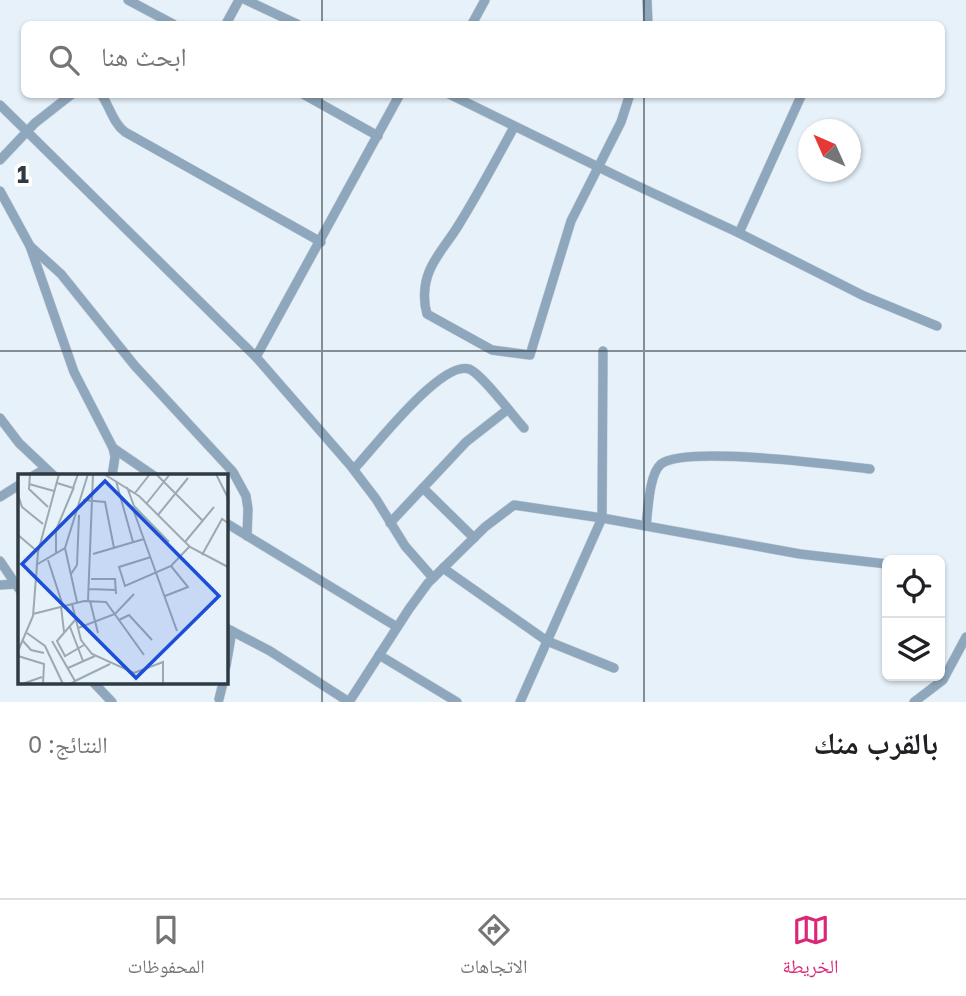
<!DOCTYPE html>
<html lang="ar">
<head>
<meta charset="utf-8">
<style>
  :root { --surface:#fff; --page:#f2f2f2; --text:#202124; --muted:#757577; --line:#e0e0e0; --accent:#db2777 }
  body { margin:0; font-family:"Golos Text","Noto Naskh Arabic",sans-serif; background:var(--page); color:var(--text); direction:rtl }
  .controls { position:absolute; right:21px; bottom:21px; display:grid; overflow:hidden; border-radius:10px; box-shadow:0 2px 5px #0004 }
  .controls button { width:63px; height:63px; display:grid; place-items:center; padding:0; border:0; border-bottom:2px solid var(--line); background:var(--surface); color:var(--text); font:35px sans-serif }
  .compass { position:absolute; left:798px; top:119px; width:63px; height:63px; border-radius:50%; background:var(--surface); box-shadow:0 2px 5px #0004; rotate:315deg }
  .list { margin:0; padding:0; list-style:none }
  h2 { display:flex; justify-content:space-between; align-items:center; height:91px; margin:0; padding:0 28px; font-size:30px }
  h2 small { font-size:23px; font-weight:400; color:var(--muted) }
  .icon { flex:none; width:38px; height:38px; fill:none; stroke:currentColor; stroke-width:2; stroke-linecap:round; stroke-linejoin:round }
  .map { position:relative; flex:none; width:966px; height:702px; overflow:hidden; direction:ltr }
  .search { position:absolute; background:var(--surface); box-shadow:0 2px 5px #0004; left:21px; right:21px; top:21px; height:77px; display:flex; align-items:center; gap:18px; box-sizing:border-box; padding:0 24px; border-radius:10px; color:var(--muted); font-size:26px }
  .sheet { height:196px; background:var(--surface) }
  nav { display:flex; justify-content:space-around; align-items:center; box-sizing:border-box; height:98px; border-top:2px solid var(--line); background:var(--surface); font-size:19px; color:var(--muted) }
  nav a { display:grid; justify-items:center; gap:4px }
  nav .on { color:var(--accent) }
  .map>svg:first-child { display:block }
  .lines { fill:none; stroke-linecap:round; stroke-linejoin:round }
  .minor-casing { stroke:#c1ccd5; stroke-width:10 }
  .minor { stroke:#8fa7bc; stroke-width:9 }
  .grid { fill:none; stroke:#2f3a43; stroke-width:2; stroke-opacity:0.55 }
  .inset-road { fill:none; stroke:#9da8b1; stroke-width:2 }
  .view { fill:#1d4ed8; fill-opacity:0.15; stroke:#1d4ed8; stroke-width:3.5 }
  .inset-edge { fill:none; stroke:#2f3a43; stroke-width:3.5 }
  .grid-label { font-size:23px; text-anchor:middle; font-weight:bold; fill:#2f3a43; stroke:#fff; stroke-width:7; stroke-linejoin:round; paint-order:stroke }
</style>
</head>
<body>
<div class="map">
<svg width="966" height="702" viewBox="0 0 966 702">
  <rect width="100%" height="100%" fill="#e6f1fa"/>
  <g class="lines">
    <defs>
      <g id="minor">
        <path d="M128 0 173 24"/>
        <path d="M246 0 297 24"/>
        <path d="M647 0 648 24"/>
        <path d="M226 24 239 0"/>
        <path d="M472 24 485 0"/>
        <path d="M101 94C110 107 113 123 125 132L321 242"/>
        <path d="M303 94 378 136"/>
        <path d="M449 94 629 182 739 233 864 296 937 326"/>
        <path d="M0 105 256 357 350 465 376 499 405 546 433 578"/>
        <path d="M514 127C496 160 478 194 458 226 449 241 435 256 429 272 424 284 423 301 427 314L492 350 530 355 571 221 621 122 630 94"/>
        <path d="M0 160 35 123 72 94"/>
        <path d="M0 191 30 246 74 372 113 448 115 457 112 476"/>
        <path d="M739 233 802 94"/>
        <path d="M30 246 61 274 135 366 233 472 246 496 248 509 247 536"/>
        <path d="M256 357 400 94"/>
        <path d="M0 418 19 443 54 476"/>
        <path d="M113 448 154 476"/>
        <path d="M354 469C373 449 441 360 469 369 481 373 513 416 524 428"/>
        <path d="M33 476 45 469"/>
        <path d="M423 488 474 538"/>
        <path d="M0 497 19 485"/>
        <path d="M226 523 397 627"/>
        <path d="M390 523 466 442 507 410"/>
        <path d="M646 526C648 511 649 474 661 464 686 445 834 465 870 469"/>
        <path d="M0 561 19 589"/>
        <path d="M443 568 547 641 614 668"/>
        <path d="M0 585 16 584"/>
        <path d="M226 628 270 651 349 702"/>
        <path d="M379 655 457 702"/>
        <path d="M226 666 232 631"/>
        <path d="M94 683 112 702"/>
        <path d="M219 699 223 683"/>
        <path d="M349 702 409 609 428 583 485 527 514 505 602 518 800 554 887 564"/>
        <path d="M520 702 602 518 603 351"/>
        <path d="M914 702 943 680 966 637"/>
      </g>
    </defs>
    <use href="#minor" class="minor-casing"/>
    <use href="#minor" class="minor"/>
  </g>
  <path class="grid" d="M322 0V24M644 0V24M322 94V702M644 94V702M0 351H966"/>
  <g transform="translate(18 474)">
    <rect width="210" height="210" fill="#e6f1fa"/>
    <path class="inset-road" d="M12 0 11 15 30 33M86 0 121 22 172 73 210 93M138 0 185 47M198 0 210 24M98 7 115 68M39 9 55 14 60 0M11 10 36 17M109 13 116 32 151 68M117 19 132 0M0 21 4 33 25 50M65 26 87 28 96 74M129 29 152 0M115 35 159 157M140 41 170 4M0 61 20 78M167 68 196 33M47 74 59 128M38 80V56L56 13M75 80 126 65M184 81 204 45 210 49M133 83 101 93 107 112 153 92 171 73M30 86 45 132M18 91 47 74 70 0M53 100 59 91 61 41M73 105H97L98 120M71 115 98 116M147 122 170 113 153 92M70 127 75 0M72 127 80 159M54 130 63 166 74 180 116 199 145 188V210M43 132 46 158M15 140 66 127 88 128 126 181M58 145 39 167 47 182 66 171M101 146 111 141 134 166M52 153 65 187M60 154 97 140 116 120M9 159 27 172 45 210M5 167 13 176 26 179M34 167 57 207 52 210M0 177 15 142 20 78 41 0M0 182 26 190 25 210M50 194 77 182M57 207 92 190M4 210 24 203"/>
    <path class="view" d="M87 7 201 122 118 204 4 90Z"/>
    <rect width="210" height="210" class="inset-edge"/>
  </g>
  <g class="grid-label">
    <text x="23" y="183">1</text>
  </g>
</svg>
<div class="controls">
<button><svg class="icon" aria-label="locate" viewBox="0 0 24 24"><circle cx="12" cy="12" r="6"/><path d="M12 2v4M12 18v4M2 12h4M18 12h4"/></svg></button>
<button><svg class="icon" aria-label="layers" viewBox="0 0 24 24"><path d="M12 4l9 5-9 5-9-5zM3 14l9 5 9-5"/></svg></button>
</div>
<svg class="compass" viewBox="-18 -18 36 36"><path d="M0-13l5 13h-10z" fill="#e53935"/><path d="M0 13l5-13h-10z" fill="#757577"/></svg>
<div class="search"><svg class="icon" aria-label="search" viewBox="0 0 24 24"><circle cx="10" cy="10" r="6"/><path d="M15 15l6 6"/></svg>ابحث هنا</div>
</div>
<section class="sheet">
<h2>بالقرب منك<small>النتائج: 0</small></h2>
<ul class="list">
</ul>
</section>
<nav>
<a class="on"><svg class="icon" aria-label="map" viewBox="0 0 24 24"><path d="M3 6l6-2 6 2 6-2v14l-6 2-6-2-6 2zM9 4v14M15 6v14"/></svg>الخريطة</a>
<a><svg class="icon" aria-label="directions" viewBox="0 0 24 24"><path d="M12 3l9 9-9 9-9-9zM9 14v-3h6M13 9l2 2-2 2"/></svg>الاتجاهات</a>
<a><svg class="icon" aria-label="saved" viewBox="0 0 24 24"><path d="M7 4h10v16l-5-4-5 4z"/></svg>المحفوظات</a>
</nav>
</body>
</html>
